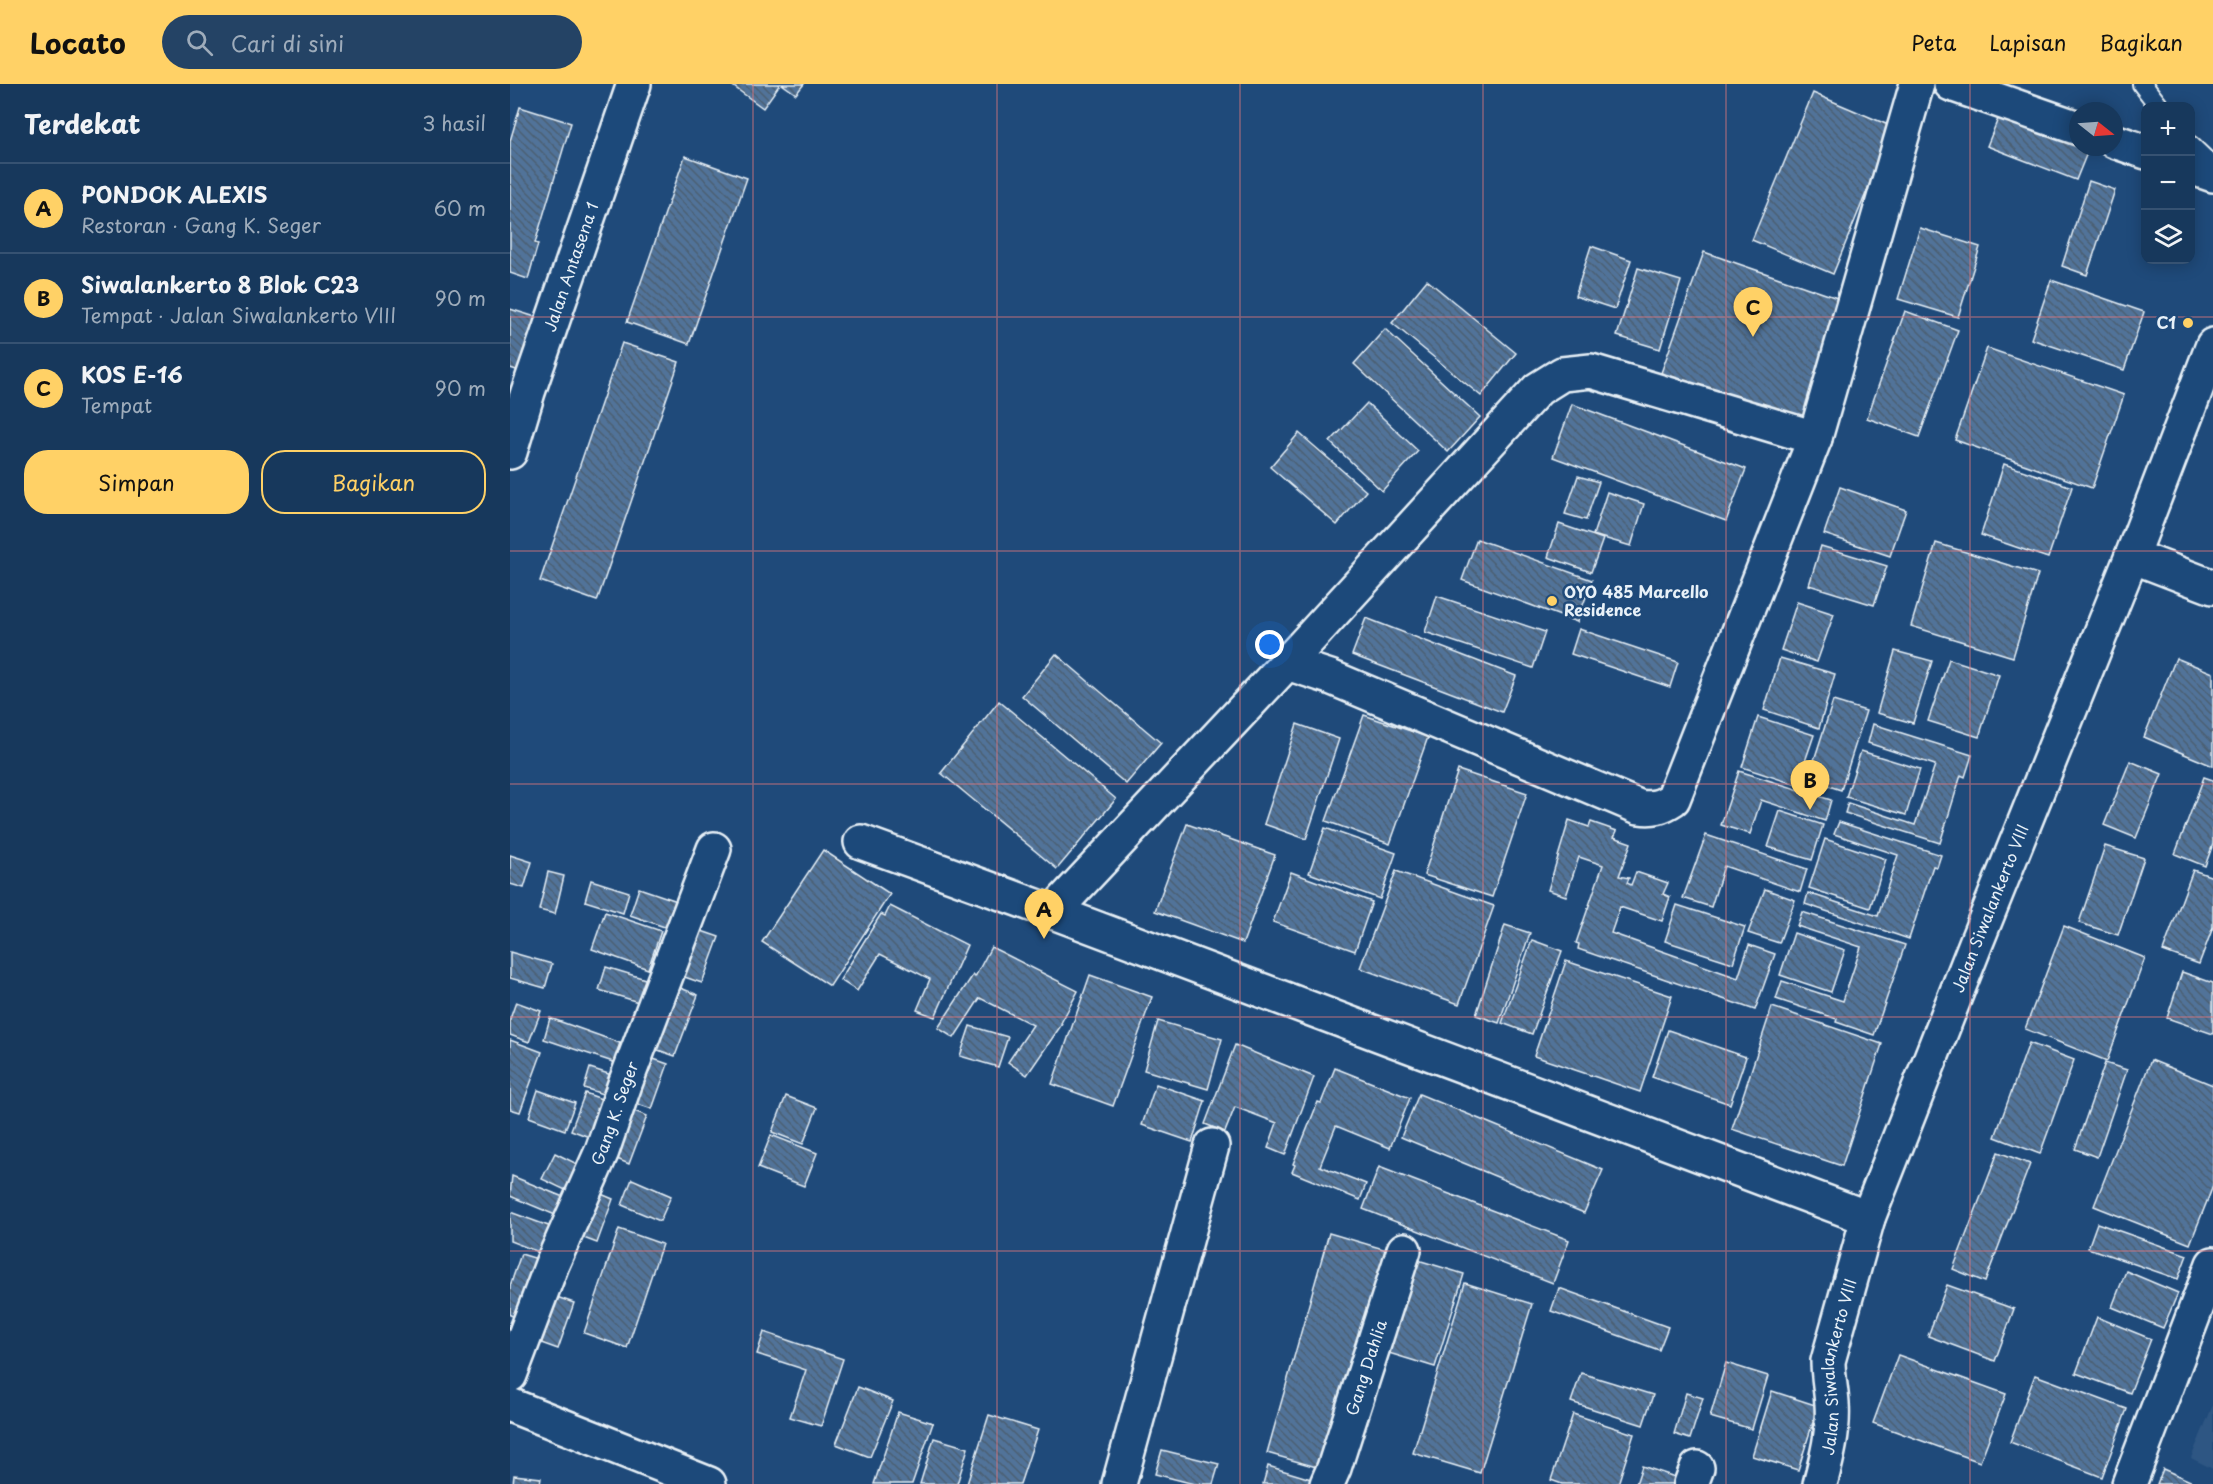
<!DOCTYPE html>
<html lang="id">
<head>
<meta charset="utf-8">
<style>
  :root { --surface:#17385c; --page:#244365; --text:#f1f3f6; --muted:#9eacbb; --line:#365272; --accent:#ffd166 }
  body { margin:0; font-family:"Playpen Sans",sans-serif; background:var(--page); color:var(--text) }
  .controls { position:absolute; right:18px; top:18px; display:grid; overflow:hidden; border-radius:12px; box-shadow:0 3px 15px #0003 }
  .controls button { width:54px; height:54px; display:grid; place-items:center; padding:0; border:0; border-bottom:2px solid var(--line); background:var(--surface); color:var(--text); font:30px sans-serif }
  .compass { position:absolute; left:1559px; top:18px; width:54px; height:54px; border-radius:50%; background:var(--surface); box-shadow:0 3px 15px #0003; rotate:107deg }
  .you { position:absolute; left:760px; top:561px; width:21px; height:21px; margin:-15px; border:4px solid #fff; border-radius:50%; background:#1a73e8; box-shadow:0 0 0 9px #1a73e833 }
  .badge { display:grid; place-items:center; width:39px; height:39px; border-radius:50%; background:var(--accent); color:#111; font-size:20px; font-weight:700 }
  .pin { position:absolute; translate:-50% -50px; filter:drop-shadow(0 2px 3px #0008) }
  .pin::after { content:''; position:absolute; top:32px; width:21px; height:18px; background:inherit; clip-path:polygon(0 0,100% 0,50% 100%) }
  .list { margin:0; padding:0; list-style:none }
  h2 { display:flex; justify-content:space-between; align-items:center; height:78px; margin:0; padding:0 24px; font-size:26px }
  h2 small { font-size:20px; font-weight:400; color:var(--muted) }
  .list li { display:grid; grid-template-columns:39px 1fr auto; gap:18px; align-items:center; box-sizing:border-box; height:90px; padding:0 24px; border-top:2px solid var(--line) }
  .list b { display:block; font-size:22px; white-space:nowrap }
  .list p { margin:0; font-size:20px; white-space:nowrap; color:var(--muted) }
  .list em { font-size:20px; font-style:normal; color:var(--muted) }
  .actions { display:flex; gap:12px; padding:18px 24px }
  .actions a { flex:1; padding:14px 0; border:2px solid var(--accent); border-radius:24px; text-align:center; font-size:21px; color:var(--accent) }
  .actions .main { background:var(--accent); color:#111 }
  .icon { flex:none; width:33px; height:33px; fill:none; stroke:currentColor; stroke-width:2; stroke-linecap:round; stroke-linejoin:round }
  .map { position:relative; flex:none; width:1703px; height:1400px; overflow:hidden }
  header { display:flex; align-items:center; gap:36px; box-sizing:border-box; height:84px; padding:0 30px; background:var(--accent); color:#111 }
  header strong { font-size:28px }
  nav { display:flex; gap:33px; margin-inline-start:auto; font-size:21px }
  .search { width:420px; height:54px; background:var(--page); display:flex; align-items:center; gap:15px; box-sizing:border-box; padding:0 21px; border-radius:33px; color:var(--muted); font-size:22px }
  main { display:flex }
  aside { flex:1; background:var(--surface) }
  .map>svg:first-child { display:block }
  .built { fill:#2e5683 }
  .building { fill:url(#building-back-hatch); stroke:#e8f1f8; stroke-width:1.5 }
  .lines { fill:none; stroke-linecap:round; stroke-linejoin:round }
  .lane-casing { stroke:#e8f1f8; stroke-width:22 }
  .street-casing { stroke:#e8f1f8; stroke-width:38 }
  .lane { stroke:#1f4a7a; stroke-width:18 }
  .street { stroke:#1f4a7a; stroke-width:33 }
  .grid { fill:none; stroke:#dd787b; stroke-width:1.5; stroke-opacity:0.55 }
  .poi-dot { fill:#ffd166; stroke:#1f4a7a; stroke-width:2 }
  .labels { text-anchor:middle; stroke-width:5; stroke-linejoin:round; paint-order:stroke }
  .street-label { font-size:16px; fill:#e8f1f8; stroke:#1f4a7a }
  .poi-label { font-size:16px; font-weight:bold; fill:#e8f1f8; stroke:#1f4a7a; text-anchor:end }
</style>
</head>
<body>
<header>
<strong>Locato</strong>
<div class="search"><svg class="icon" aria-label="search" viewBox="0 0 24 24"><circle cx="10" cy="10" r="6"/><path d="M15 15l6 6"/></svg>Cari di sini</div>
<nav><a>Peta</a><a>Lapisan</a><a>Bagikan</a></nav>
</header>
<main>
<aside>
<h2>Terdekat<small>3 hasil</small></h2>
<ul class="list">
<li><span class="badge">A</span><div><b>PONDOK ALEXIS</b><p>Restoran · Gang K. Seger</p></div><em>60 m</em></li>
<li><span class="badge">B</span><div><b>Siwalankerto 8 Blok C23</b><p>Tempat · Jalan Siwalankerto VIII</p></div><em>90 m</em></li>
<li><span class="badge">C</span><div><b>KOS E-16</b><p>Tempat</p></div><em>90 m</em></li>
</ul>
<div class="actions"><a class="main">Simpan</a><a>Bagikan</a></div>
</aside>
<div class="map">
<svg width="1703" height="1400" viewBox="0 0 1703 1400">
  <defs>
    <pattern id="building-back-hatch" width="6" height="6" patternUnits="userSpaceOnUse" patternTransform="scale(1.5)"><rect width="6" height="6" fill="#517399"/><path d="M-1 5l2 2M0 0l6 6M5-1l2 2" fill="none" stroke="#4c5e72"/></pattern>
  </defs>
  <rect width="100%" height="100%" fill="#1f4a7a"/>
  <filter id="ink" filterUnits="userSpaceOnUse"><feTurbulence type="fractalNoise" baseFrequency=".0167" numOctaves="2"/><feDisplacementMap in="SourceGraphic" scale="12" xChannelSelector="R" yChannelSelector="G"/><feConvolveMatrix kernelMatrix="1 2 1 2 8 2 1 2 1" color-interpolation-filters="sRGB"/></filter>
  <g filter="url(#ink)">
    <path class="built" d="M1703 1321V1385L1681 1374Z"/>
    <g class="building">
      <path d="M220 0H270L253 24Z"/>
      <path d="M272 0H294L286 10Z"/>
      <path d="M1303 9 1383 43 1323 190 1242 156Z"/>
      <path d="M10 23 61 39 25 159 28 160 18 195 0 189V57Z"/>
      <path d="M1490 30 1568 60V63L1579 64 1566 96 1477 62Z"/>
      <path d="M175 72 237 94 179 260 117 238Z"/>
      <path d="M1579 97 1605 106 1577 191 1552 182Z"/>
      <path d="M1410 144 1470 163 1448 233 1388 215Z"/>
      <path d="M1081 162 1121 176 1105 225 1065 212Z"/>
      <path d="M1194 168 1336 217 1293 339 1151 289Z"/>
      <path d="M1128 184 1171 197 1150 265 1107 252Z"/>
      <path d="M917 196 1006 269 971 312 882 239Z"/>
      <path d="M1541 196 1634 228 1614 286 1521 255Z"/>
      <path d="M0 225 32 235 16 289 0 284Z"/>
      <path d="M1395 227 1448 246 1409 353 1357 334Z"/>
      <path d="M875 245 970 333 938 368 844 280Z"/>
      <path d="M112 259 169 278 87 517 30 497Z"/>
      <path d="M1477 264 1614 311 1582 404 1445 356Z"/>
      <path d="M857 319 908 367 872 407 820 358Z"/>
      <path d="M1062 320 1236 385 1216 437 1043 373Z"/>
      <path d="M789 349 856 407 827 441 760 383Z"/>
      <path d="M1494 380 1562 403 1538 474 1471 451Z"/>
      <path d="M1068 392 1089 398 1076 436 1055 430Z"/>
      <path d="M1330 403 1396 426 1380 472 1314 450Z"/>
      <path d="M1097 408 1134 420 1121 462 1083 451Z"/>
      <path d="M1049 440 1093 455 1081 488 1038 473Z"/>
      <path d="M967 455 1082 496 1067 538 952 496Z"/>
      <path d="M1426 459 1528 490 1503 573 1401 542Z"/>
      <path d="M1311 462 1377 482 1364 521 1299 501Z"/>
      <path d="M927 512 1035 548 1023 584 915 548Z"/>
      <path d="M1287 518 1324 530 1307 578 1271 566Z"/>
      <path d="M856 534 1006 592 992 628 842 571Z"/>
      <path d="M1069 545 1168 578 1160 603 1061 570Z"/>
      <path d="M1385 567 1422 577 1403 639 1367 629Z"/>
      <path d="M546 570 651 659 616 700 512 612Z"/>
      <path d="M1270 574 1325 590 1309 644 1254 626Z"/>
      <path d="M1666 574 1703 589V682L1634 653Z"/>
      <path d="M1439 575 1489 591 1469 653 1418 637Z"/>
      <path d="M489 617 606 715 547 785 431 689Z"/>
      <path d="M1323 617 1356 627 1331 706 1298 695Z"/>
      <path d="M854 631 918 653 880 760 816 737Z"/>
      <path d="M1248 633 1304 651 1287 701 1232 683Z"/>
      <path d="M787 640 829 655 796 755 754 740Z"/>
      <path d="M1363 640 1462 671 1455 693 1451 691 1430 759 1335 729 1338 719 1405 741 1425 681 1358 659Z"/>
      <path d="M1351 667 1410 685 1396 731 1336 713Z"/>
      <path d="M1620 677 1652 690 1626 754 1594 741Z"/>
      <path d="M948 686 1017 709 982 813 914 791Z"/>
      <path d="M1229 687 1321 716 1315 737 1251 716 1240 750 1211 741Z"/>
      <path d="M1694 693 1703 696V760L1695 782 1665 770Z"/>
      <path d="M1270 727 1313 741 1302 776 1258 763Z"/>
      <path d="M1059 736 1079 743 1081 738 1107 747 1104 753 1121 759 1109 792 1119 794 1117 799 1121 801 1126 788 1158 799 1153 810 1160 813 1152 837 1110 823 1101 849 1228 894 1239 861 1265 870 1245 926 1068 865 1069 860 1066 859 1093 781 1069 773 1056 812 1038 806Z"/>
      <path d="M1329 738 1431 771 1427 783 1423 782 1399 855 1295 820 1298 809 1368 832 1388 771 1324 750Z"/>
      <path d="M677 740 765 771 733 859 645 827Z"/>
      <path d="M815 744 886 769 870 815 799 789Z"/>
      <path d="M1196 751 1297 785 1290 808 1214 782 1201 823 1173 814Z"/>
      <path d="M1315 755 1376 775 1360 824 1299 804Z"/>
      <path d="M1595 762 1634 774 1608 851 1569 839Z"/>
      <path d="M313 766 380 810 320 902 252 858Z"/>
      <path d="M0 771 22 778 14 804 0 800Z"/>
      <path d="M1683 786 1703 793V843L1689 880 1653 867Z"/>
      <path d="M886 787 984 822 949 920 850 884Z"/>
      <path d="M38 788 54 792 45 830 29 826Z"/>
      <path d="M781 788 862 818 845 867 763 838Z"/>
      <path d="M81 796 119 808 113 829 75 817Z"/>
      <path d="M129 804 179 821 169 848 120 831Z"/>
      <path d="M1255 805 1285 816 1269 859 1238 849Z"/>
      <path d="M1167 821 1235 843 1223 879 1155 857Z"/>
      <path d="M380 822 457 861 425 933 407 926 420 895 370 870 347 907 330 896 371 830 375 832Z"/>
      <path d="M95 828 151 847 138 885 82 865Z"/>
      <path d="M1292 828 1395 861 1364 951 1326 938 1327 935 1266 915 1272 897 1333 917 1351 863 1287 842Z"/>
      <path d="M995 841 1020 849 989 939 966 931Z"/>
      <path d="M1554 842 1635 874 1597 977 1515 945Z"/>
      <path d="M180 843 209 853 192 899 163 889Z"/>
      <path d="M1284 849 1335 866 1321 908 1270 891Z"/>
      <path d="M1022 856 1052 867 1022 950 992 939Z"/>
      <path d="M481 863 568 907 551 939 552 940 517 991 498 978 523 941 470 914 444 954 428 944 463 891 465 893Z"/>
      <path d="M0 868 42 880 35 904 0 894Z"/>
      <path d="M1056 877 1162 912 1130 1008 1024 972Z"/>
      <path d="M96 883 142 897 135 920 89 906Z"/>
      <path d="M1672 888 1703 899V950L1657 934Z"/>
      <path d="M580 891 642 913 603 1022 542 1000Z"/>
      <path d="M158 899 188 911 165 972 134 961Z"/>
      <path d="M6 918 31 927 19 958 0 951V935Z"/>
      <path d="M1262 923 1372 960 1332 1082 1222 1045Z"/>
      <path d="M40 934 110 959 103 978 34 955Z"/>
      <path d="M648 937 712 955 698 1005 634 986Z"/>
      <path d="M460 942 498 953 488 983 450 972Z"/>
      <path d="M1158 946 1236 973 1220 1020 1142 993Z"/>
      <path d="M0 956 32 968 10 1028 0 1025Z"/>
      <path d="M1519 959 1564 976 1530 1070 1485 1053Z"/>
      <path d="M725 961 804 993 775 1071 758 1064 767 1039 725 1023 715 1048 695 1040Z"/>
      <path d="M129 970 158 980 142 1025 113 1015Z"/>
      <path d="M1641 976 1703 1001V1102L1680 1160 1584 1122Z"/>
      <path d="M1595 979 1617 986 1587 1073 1565 1065Z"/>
      <path d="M80 984 111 994 105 1014 74 1004Z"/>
      <path d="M825 984 900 1014 880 1064 826 1042 810 1082 856 1100 850 1116 782 1088 785 1081 783 1080 808 1018 811 1019Z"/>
      <path d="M646 1000 695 1017 682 1058 632 1041Z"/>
      <path d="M28 1006 65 1019 55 1046 19 1033Z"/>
      <path d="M75 1009 105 1020 92 1058 61 1046Z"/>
      <path d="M909 1010 1093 1086 1074 1129 891 1053Z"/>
      <path d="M276 1012 307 1024 293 1060 262 1048Z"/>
      <path d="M114 1023 137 1032 119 1080 95 1070Z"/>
      <path d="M261 1051 307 1069 294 1102 248 1084Z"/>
      <path d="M1488 1068 1520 1080 1475 1198 1443 1185Z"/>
      <path d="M45 1069 79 1086 66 1111 32 1095Z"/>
      <path d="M869 1083 1059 1156 1043 1199 853 1125Z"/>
      <path d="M2 1092 58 1115 50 1133 0 1112Z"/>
      <path d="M122 1095 161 1112 150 1137 112 1121Z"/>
      <path d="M79 1105 103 1115 87 1159 63 1150Z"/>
      <path d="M0 1128 44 1144 34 1170 0 1157Z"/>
      <path d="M1587 1139 1677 1171 1668 1195 1578 1164Z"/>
      <path d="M109 1145 152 1160 117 1264 74 1249Z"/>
      <path d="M819 1149 880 1167 817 1386 757 1369Z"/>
      <path d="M11 1170 34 1177 13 1236 0 1231V1202Z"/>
      <path d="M898 1173 954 1190 925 1283 869 1266Z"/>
      <path d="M1616 1187 1668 1209 1653 1244 1602 1223Z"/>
      <path d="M955 1199 1022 1220 970 1389 903 1369Z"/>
      <path d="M1437 1201 1504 1225 1485 1277 1418 1252Z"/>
      <path d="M1049 1204 1158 1243 1149 1266 1041 1227Z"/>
      <path d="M38 1210 64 1219 48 1265 23 1256Z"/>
      <path d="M1587 1233 1641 1255 1620 1309 1566 1289Z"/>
      <path d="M254 1248 333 1275 311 1342 280 1333 296 1286 247 1270Z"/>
      <path d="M1388 1271 1496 1310 1470 1378 1363 1339Z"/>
      <path d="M1216 1279 1258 1292 1242 1345 1200 1333Z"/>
      <path d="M1071 1289 1143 1311 1133 1341 1061 1318Z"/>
      <path d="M1525 1291 1617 1325 1592 1393 1500 1358Z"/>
      <path d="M348 1303 383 1317 360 1373 326 1360Z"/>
      <path d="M1262 1307 1308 1322 1288 1386 1242 1372Z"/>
      <path d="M1176 1309 1193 1314 1180 1355 1164 1350Z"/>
      <path d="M388 1328 423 1339 402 1400H364Z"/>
      <path d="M1063 1330 1124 1350 1108 1400H1052L1041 1396Z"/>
      <path d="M479 1331 528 1346 510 1400H457Z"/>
      <path d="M424 1354 458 1364 447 1400H410Z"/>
      <path d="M652 1366 709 1380 703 1400H684L645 1390Z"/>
      <path d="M758 1382 801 1395 799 1400H753Z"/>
      <path d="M1132 1382 1168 1394 1166 1400H1126Z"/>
      <path d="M1653 1385 1687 1400H1647Z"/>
      <path d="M4 1391 31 1394 30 1400H3Z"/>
    </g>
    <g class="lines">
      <defs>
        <g id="lane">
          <path d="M1632 0 1649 22"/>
          <path d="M1680 61 1703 83"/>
        </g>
        <g id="street">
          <path d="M1441 0 1568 44"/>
          <path d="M1604 57 1636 68"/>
          <path d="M1680 83 1703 91"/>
          <path id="s1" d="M0 368 18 308 124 0"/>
          <path d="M1622 472 1703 503"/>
          <path d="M777 579 1028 305 1052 290 1081 287 1305 354"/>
          <path d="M351 758 543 828 1358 1134"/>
          <path d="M543 828 777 579 820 593 1129 723C1143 725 1151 723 1163 715L1305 354 1407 0"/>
          <path id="s2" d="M0 1291 42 1180 92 1067 115 1000 204 765"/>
          <path d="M0 1321 199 1400"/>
          <path d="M609 1400 702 1062"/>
          <path id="s3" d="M817 1400 824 1384 894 1166"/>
          <path d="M1181 1400 1187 1384"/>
          <path id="s4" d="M1310 1400C1317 1374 1324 1347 1322 1320 1321 1305 1318 1292 1318 1277L1358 1134 1466 859 1622 472 1703 261"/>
          <path d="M1619 1400 1703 1180"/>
        </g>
      </defs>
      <use href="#lane" class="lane-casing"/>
      <use href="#street" class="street-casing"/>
      <use href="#lane" class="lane"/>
      <use href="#street" class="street"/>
    </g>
  </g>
  <path class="grid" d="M243 0V1400M487 0V1400M730 0V1400M973 0V1400M1216 0V1400M1460 0V1400M0 233H1703M0 467H1703M0 700H1703M0 933H1703M0 1167H1703"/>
  <g class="poi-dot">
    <circle cx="1678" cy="239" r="6"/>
    <circle cx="1042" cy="517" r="6"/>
  </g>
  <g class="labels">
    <g class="street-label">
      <text dy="6" stroke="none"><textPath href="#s1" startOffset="195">Jalan Antasena 1</textPath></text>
      <text dy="6" stroke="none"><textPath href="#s4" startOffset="606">Jalan Siwalankerto VIII</textPath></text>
      <text dy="6" stroke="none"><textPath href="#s2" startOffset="282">Gang K. Seger</textPath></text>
      <text dy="6" stroke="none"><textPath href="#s3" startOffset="123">Gang Dahlia</textPath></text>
      <text dy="6" stroke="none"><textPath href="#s4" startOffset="120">Jalan Siwalankerto VIII</textPath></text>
    </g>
    <g class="poi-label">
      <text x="1666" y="245">C1</text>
      <text x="1054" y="514" text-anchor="start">OYO 485 Marcello<tspan x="1054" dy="18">Residence</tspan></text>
    </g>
  </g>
</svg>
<div class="controls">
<button>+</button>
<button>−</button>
<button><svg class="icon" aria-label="layers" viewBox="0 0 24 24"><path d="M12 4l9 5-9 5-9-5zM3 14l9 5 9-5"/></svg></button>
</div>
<svg class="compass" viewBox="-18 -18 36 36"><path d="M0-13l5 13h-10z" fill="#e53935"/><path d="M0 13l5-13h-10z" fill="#9eacbb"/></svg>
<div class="you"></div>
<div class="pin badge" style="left:534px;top:855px">A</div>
<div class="pin badge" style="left:1300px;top:726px">B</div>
<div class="pin badge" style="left:1243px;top:253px">C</div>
</div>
</main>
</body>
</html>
